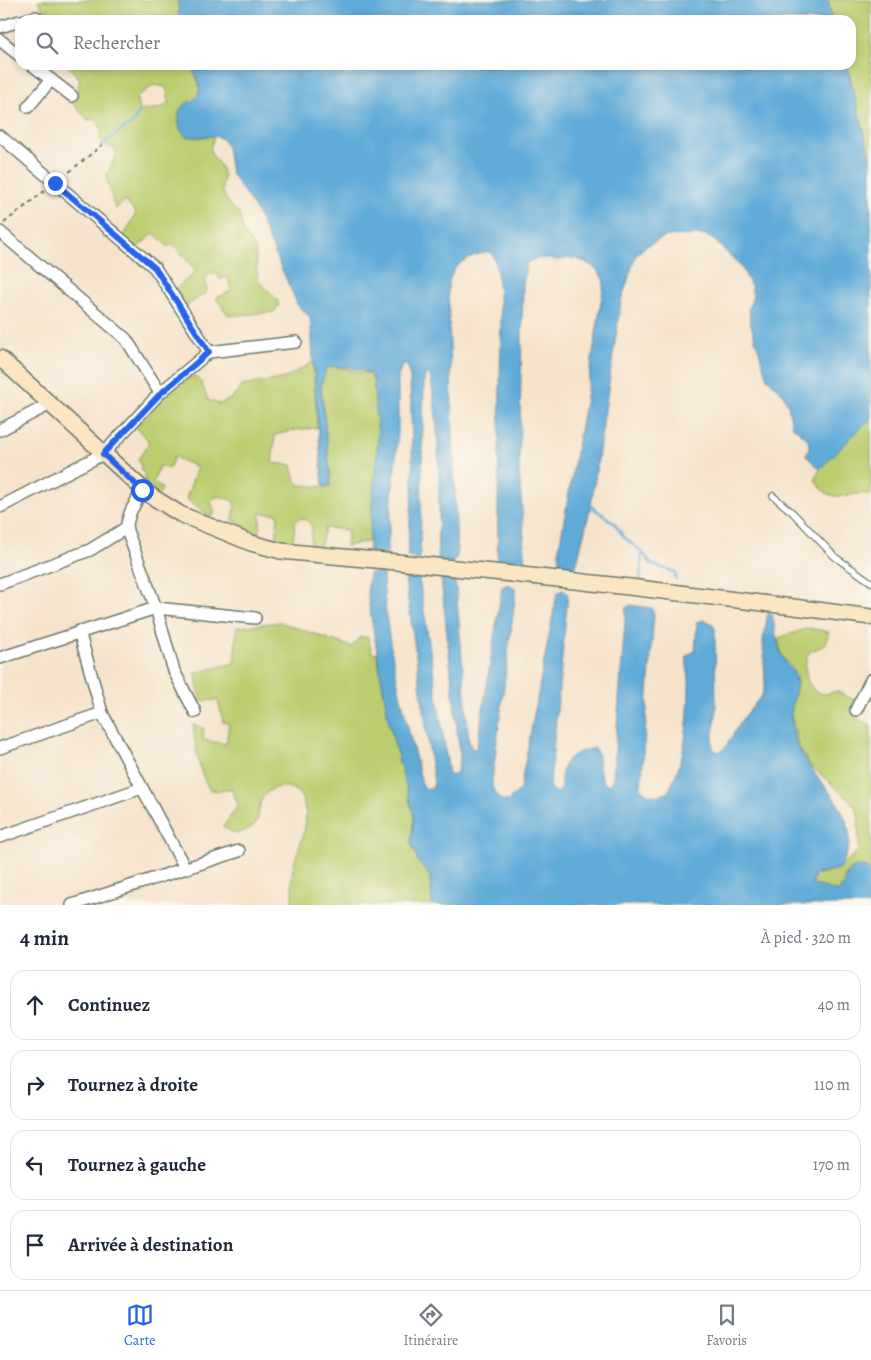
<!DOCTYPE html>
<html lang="fr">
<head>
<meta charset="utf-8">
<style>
  :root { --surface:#fff; --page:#f2f2f3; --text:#1f2937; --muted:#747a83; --line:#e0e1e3; --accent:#2563eb }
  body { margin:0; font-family:Alegreya,serif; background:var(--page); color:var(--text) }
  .stop { position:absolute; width:15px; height:15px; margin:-11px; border:4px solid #2563eb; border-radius:50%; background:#fff }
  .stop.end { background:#2563eb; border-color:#fff; box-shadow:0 1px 5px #0008 }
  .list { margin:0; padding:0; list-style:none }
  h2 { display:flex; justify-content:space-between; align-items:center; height:65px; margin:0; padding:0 20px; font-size:21px }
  h2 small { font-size:16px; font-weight:400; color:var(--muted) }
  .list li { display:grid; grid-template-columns:32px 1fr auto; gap:15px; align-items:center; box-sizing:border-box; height:70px; margin:0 10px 10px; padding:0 10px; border:1px solid var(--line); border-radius:15px }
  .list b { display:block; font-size:19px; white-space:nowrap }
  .list em { font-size:16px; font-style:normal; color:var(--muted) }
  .icon { flex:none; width:28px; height:28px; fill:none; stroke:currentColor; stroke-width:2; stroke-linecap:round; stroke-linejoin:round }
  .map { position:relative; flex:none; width:871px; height:905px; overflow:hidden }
  .search { position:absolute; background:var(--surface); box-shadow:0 2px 8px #0003; left:15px; right:15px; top:15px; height:55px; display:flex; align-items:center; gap:12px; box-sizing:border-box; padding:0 18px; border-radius:15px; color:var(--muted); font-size:19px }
  .sheet { height:385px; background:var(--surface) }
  nav { display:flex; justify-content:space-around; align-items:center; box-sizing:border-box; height:70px; border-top:1px solid var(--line); background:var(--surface); font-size:14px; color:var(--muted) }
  nav a { display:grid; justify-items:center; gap:2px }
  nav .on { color:var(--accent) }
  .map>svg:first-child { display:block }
  .green { fill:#bccd70; stroke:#6e8552; fill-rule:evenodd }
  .water { fill:#61aad8; stroke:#407486 }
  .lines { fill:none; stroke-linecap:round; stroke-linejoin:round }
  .stream { stroke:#61aad8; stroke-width:2.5 }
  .lane-casing { stroke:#6a7769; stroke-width:8 }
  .street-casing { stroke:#6a7769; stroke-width:14 }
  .secondary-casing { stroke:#6a7769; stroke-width:18 }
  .path { stroke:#6a7769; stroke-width:2; stroke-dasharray:4 4; stroke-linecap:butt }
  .lane { stroke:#fff; stroke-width:5.5 }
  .street { stroke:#fff; stroke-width:11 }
  .secondary { stroke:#fbe6c4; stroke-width:15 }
  .route { stroke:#2563eb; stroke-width:6 }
</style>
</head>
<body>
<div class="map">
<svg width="871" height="905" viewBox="0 0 871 905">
  <rect width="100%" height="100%" fill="#fbf7ec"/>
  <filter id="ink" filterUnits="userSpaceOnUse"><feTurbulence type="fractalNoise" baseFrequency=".02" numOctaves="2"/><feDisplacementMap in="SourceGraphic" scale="10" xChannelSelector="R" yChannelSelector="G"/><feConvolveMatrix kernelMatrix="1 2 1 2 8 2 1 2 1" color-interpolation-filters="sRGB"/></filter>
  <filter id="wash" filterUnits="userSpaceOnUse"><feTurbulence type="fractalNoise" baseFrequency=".0096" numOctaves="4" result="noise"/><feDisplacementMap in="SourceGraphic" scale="20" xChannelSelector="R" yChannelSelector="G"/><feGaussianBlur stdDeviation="1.12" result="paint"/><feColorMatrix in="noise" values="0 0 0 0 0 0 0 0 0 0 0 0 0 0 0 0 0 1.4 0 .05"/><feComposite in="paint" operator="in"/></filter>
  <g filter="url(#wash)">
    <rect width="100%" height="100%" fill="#f6e3cb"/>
    <g class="green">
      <path d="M38 0H178L179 20H63L60 12 50 15 48 10H43Z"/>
      <path d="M828 0H871V160L847 65H851V20H832Z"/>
      <path d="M67 65H191C202 87 205 92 183 105L194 138 215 136C204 157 217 155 223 172 225 177 222 182 222 188 222 195 233 210 239 213L244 234 255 248 258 280 277 300 279 305 274 312 229 316 216 298 231 291 228 277 220 279 216 272 205 277 207 292 185 307 176 289 196 271 173 244 168 247 154 233 137 248 123 238 136 213 125 201 115 209 106 176 117 154 114 148 107 147 99 138 102 134 100 130 101 127 95 119 88 120 73 104 79 97 77 91 80 79ZM154 85 166 87 169 102 161 108 140 111 136 97Z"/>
      <path d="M313 362 317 428 295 430 275 435 272 463 292 465 296 481 300 485 326 487 331 481 321 387 325 368 332 366 370 374C386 401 373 506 371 541L346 546 348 530 325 528 319 552 310 550 312 527 306 519 301 518 295 521 292 551 276 541 278 514 261 513 259 536 248 532 243 525 233 520 235 502 220 496 213 498 211 502 215 513 211 517 186 499 197 467 174 457 169 469 159 466 153 483 162 488 159 495 145 483 144 473 140 470 141 466 138 459 148 445V440L134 425 164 391 194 376 201 381 208 400 220 404 233 397 242 386 285 378Z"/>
      <path d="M871 418V495C850 489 830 509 815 479L820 469Z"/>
      <path d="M280 622 352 647 360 637H368L372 653 377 654 389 723 414 817 411 842 418 861 430 876 432 905H292C293 893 291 878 293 867 299 845 310 826 304 804 300 784 274 781 263 797 258 804 260 816 256 823 251 829 243 832 236 834L223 827 238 805 231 788 222 791 210 790C197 770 196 748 193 725L204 728 203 740 226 744 229 724 223 722 218 700 200 701 196 673 234 663 237 627Z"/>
      <path d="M809 628 829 632 825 645 809 652C800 670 809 704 836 691L856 701 854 715 857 719 871 725V876L870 870 850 869 846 874 839 892 818 887 812 882 815 875 838 869 859 850 858 813 852 802 810 765 798 746 791 714 797 682 791 666 782 657 778 638Z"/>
    </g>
    <g class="water">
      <path d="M178 0H828L832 20H179Z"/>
      <path d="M191 65H847L871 160V418L820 469 806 456 809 448 808 439 792 426 788 405 782 393 767 378 750 322 749 308 753 296 751 286 741 266 715 241 705 235 667 236 646 246 636 255 621 301 591 506 576 566 573 575H559V548L585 403 604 283C601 269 584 259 570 258 566 258 562 260 558 260 545 258 539 256 527 263L523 284 519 469 525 552 523 571 497 568 501 324 497 271 493 255 488 252C467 256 451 265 448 287L457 557 452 563H440C435 552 439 526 439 513 439 467 439 421 430 375L428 374 425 376 424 381 420 559 407 557 413 486 410 378 408 367 405 364 402 365 398 377V434L387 554 384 558 368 554 378 437 373 378C367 367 337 365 326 368L321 387 331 481 330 486 326 487 323 485 321 464 310 317 298 306 256 210 231 173 227 147 223 139 215 136 186 137C177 130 178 119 180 109 185 104 192 102 197 97 204 89 194 72 191 65Z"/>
      <path d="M383 572C385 644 405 714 422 784L426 789H431L434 784 405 578 413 575 419 578 449 774 452 776 457 772 460 758 441 578 450 576 454 579 456 587 469 742 472 749 476 748 478 741 502 587 509 584 516 590 492 782 493 789 501 800 508 801 520 789 557 593 563 590 568 594 550 783 552 790 557 793 561 789C560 762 568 753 595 748 601 759 597 776 606 785L610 784 613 777 626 608 630 605 652 608 654 614 641 788C648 798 657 796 667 793 686 761 688 723 689 686 690 675 685 666 687 655L695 651 697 622 703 620 710 622 715 628 716 715 712 744 714 750 719 752 725 748 741 721 762 695 765 684 763 641 768 613 772 614C775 627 777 646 783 658 787 666 794 670 796 680 798 691 791 703 791 714 791 724 794 738 798 747 817 787 871 819 840 867 833 872 823 871 815 875L812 884 839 892C851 880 839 866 866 867L871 876V905H432L430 876 418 861 411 842 414 817 389 723 367 593 369 573Z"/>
    </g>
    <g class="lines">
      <g class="stream">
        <path d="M102 145 133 122 140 111"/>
        <path d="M588 504 614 523 624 537 645 555 651 564 675 572 676 579"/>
        <path d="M640 584 642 552"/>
      </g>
    </g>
  </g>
  <g filter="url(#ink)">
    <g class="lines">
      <defs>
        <path id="lane" d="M773 496 793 513 835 557 871 582"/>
        <g id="street">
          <path d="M25 20 36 17"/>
          <path d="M0 27 20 21"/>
          <path d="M0 40 20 56"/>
          <path d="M32 65 72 96"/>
          <path d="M28 107 51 80"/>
          <path d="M0 136 155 268 209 352 296 342"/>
          <path d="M0 232 126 339 160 393 103 454 0 507"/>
          <path d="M160 393 209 352"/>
          <path d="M0 430 50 404"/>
          <path d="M142 490 130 513 126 528 156 608 174 671 195 712"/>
          <path d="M0 584 90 550 126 528"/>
          <path d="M79 631 102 713 185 868"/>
          <path d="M0 658 156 608 255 618"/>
          <path d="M856 710 871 680"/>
          <path d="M0 748 102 713"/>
          <path d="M0 837 142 788"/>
          <path d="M72 905 239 851"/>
        </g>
        <path id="secondary" d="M0 358 148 494 180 514 251 543 281 551C478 569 675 591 871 617"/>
      </defs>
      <use href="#lane" class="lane-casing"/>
      <use href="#street" class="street-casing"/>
      <use href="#secondary" class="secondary-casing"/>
      <g class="path">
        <path d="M63 177 102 145"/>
        <path d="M4 223 47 189"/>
      </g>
      <use href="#lane" class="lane"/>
      <use href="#street" class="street"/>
      <use href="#secondary" class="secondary"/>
    </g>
  </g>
  <g class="lines" filter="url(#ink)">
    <path class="route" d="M55 183 155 268 209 352 160 394 103 454 142 490"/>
  </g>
</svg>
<div class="stop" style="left:142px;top:490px"></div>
<div class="stop end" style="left:55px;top:183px"></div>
<div class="search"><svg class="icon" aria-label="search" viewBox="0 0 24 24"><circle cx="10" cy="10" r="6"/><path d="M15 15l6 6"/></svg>Rechercher</div>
</div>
<section class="sheet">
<h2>4 min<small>À pied · 320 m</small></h2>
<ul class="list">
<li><svg class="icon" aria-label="ahead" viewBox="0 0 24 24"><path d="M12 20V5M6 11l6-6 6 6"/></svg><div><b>Continuez</b></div><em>40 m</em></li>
<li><svg class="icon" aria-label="right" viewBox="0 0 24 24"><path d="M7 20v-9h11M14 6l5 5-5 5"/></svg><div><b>Tournez à droite</b></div><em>110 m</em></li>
<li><svg class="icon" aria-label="left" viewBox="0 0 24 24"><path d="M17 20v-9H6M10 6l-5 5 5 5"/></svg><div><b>Tournez à gauche</b></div><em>170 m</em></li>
<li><svg class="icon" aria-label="arrive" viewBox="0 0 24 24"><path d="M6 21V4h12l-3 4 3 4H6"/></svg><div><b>Arrivée à destination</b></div></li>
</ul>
</section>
<nav>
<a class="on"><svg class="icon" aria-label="map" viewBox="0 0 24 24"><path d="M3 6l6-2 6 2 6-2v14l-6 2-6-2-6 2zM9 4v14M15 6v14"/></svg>Carte</a>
<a><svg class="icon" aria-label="directions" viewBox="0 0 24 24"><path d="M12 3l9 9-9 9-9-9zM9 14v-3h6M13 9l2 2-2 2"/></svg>Itinéraire</a>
<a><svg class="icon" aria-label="saved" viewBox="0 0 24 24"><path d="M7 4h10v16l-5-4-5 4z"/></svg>Favoris</a>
</nav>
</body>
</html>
